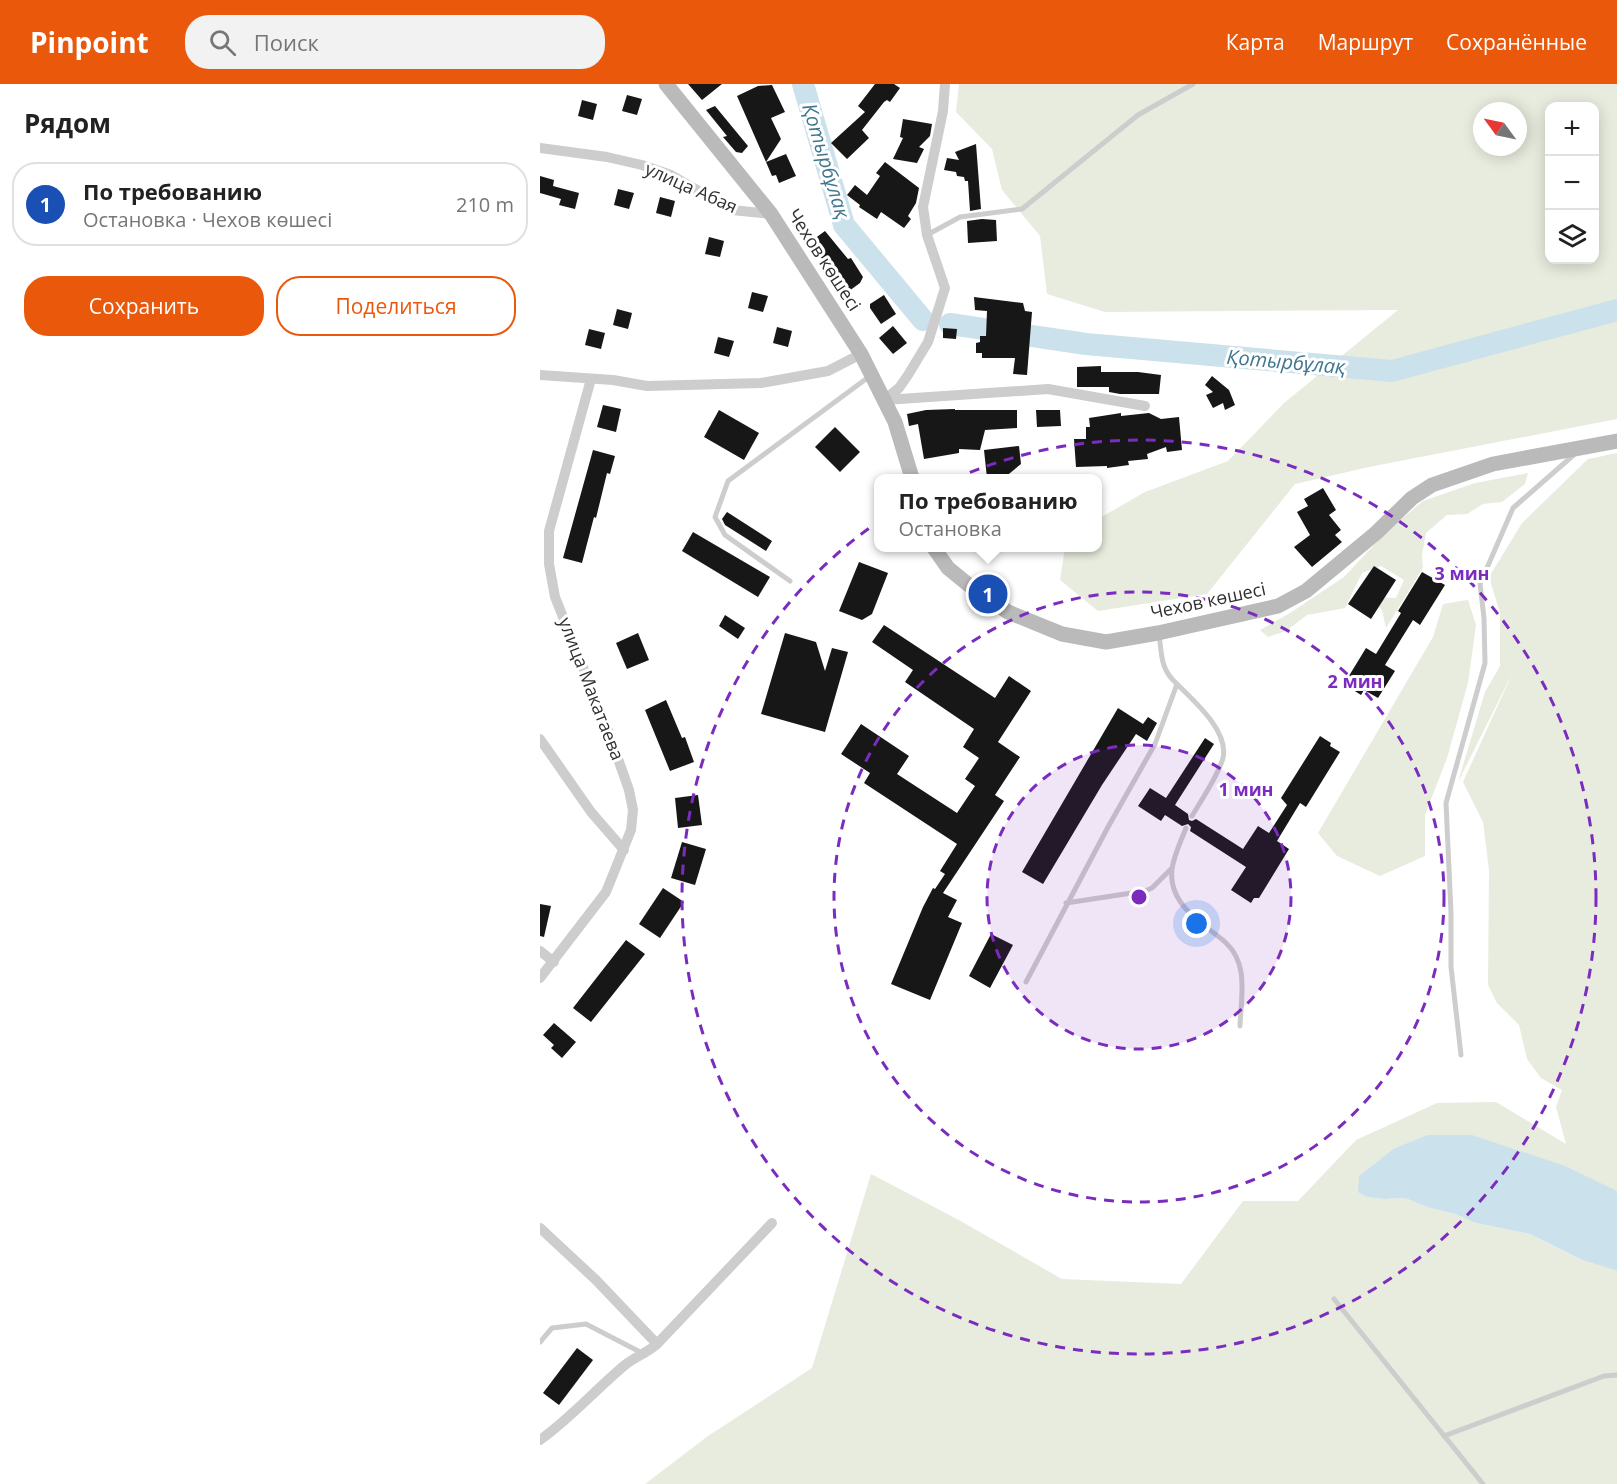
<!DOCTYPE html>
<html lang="ru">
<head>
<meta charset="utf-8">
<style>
  :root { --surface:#fff; --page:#f2f2f2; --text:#222; --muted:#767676; --line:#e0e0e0; --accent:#ea580c }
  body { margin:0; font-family:"Open Sans",sans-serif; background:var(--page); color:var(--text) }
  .controls { position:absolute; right:18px; top:18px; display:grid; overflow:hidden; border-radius:12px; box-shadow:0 3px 15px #0003 }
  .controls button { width:54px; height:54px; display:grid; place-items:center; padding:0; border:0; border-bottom:2px solid var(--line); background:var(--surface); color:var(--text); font:30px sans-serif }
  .compass { position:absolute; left:933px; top:18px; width:54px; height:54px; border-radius:50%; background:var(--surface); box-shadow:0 3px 15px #0003; rotate:303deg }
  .you { position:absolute; left:657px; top:840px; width:21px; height:21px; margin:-15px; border:4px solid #fff; border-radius:50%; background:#1a73e8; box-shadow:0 0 0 9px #1a73e833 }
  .badge { display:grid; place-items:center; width:39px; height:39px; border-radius:50%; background:var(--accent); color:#fff; font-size:20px; font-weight:700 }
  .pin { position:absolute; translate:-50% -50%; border:3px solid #fff; box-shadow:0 2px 6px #0006 }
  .popup { position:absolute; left:334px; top:390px; width:228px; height:78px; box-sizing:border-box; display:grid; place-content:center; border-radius:12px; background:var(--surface); filter:drop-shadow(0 2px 4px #0005); font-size:20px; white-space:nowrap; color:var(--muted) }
  .popup b { font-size:22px; color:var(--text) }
  .popup::after { content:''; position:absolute; left:50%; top:100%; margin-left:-12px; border:12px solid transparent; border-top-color:var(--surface) }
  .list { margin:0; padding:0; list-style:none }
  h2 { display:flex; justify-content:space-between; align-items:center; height:78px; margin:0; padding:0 24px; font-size:26px }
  h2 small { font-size:20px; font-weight:400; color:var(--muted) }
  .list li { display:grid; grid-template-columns:39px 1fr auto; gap:18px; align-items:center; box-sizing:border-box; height:84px; margin:0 12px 12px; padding:0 12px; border:2px solid var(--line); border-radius:24px }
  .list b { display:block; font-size:22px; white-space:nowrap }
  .list p { margin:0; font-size:20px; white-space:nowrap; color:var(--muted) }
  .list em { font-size:20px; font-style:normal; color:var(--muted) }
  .actions { display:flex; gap:12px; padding:18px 24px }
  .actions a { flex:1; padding:14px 0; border:2px solid var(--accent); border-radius:24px; text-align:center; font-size:21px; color:var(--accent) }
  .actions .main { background:var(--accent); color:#fff }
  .icon { flex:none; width:33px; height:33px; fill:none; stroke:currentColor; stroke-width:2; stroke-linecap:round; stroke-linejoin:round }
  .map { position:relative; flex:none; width:1077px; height:1400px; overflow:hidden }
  header { display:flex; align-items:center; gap:36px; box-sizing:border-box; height:84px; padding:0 30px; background:var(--accent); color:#fff }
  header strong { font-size:28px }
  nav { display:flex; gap:33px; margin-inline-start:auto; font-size:21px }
  .search { width:420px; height:54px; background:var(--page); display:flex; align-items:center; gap:15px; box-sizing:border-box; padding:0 21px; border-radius:24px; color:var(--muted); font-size:22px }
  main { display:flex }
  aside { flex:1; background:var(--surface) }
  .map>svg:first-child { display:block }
  .green { fill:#e7ecde; fill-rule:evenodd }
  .water { fill:#cbe1eb }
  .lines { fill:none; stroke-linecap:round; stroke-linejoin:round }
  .river { stroke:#cbe1eb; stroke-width:22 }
  .building { fill:#171717 }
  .lane { stroke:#cdcdcd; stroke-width:5 }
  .street { stroke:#cdcdcd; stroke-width:10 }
  .secondary { stroke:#bababa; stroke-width:15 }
  .ring { fill:none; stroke:#7b2cbf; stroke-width:3; stroke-dasharray:10 8 }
  .labels { text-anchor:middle; stroke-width:6; stroke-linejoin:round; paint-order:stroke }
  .street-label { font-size:18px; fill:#303030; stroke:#fff }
  .water-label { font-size:20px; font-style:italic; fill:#40778f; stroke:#fff }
  .centre { fill:#7b2cbf; stroke:#fff; stroke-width:3 }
  .ring-label { font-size:18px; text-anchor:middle; font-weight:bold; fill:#7b2cbf; stroke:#fff; stroke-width:6; stroke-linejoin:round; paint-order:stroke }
</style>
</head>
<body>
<header>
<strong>Pinpoint</strong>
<div class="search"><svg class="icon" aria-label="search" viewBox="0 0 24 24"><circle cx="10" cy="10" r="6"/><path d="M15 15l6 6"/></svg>Поиск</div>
<nav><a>Карта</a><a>Маршрут</a><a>Сохранённые</a></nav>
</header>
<main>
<aside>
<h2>Рядом<small></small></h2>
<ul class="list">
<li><span class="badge" style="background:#1a4fb4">1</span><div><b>По требованию</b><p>Остановка · Чехов көшесі</p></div><em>210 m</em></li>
</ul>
<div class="actions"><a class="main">Сохранить</a><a>Поделиться</a></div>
</aside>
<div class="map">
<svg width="1077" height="1400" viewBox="0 0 1077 1400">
  <rect width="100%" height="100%" fill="#fff"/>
  <g class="green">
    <path d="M419 0H1077V335L829 383 755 400 667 510 558 527 520 496 525 464H558V435L605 408 688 377 744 319 858 226 565 228 507 210 500 152 462 106 452 65 416 28ZM1010 22H1054V176H1010ZM942 27H978V63H942Z"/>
    <path d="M1077 369V1107L853 1065 819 1092 827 1113 844 1115 865 1114 890 1124 915 1130 936 1139 990 1150 1042 1176 1077 1187V1400H105L168 1352 272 1284 331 1090 417 1135 522 1195 641 1200 703 1117H758L816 1056 897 1019 956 1018 1026 1060 1016 1023 1022 1006 1001 994 987 975 979 941 957 919 948 901 949 786 943 738 923 698 973 588 918 698 945 608 960 582V529L949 493 982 439 1048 375Z"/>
    <path d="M988 389 985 400 962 418 943 420 927 430 907 431 886 449 882 471 883 484 846 544 842 526 832 517 836 513 856 514 864 496 841 482 822 489 805 524 767 531 746 547 728 553 720 546 750 529 804 493 847 447 883 417 935 399Z"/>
    <path d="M928 516 936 541 928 599 907 674 885 731V772L840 792 797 772 778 749 893 553 903 520Z"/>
  </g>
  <path class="water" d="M888 1051H932L1025 1082 1077 1107V1187L1042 1176 990 1150 936 1139 915 1130 890 1124 865 1114 844 1115 827 1113 818 1108 819 1092 853 1065Z"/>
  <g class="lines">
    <g class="river">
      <path d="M263 0 304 141 383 236"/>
      <path d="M410 240 546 260 852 287 1077 226"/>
    </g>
  </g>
  <g class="building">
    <path d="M148 0H182L162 16Z"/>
    <path d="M335 0H354L360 4 350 18 347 16 344 18 322 46 329 54 307 75 291 59 325 28 318 22Z"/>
    <path d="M232 1 245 28 231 34 241 55 226 78 197 12 218 2Z"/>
    <path d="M87 11 102 15 97 31 82 27Z"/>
    <path d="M42 16 57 20 53 36 38 32Z"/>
    <path d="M175 22 208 62 202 69 196 68 183 53 187 52 166 26Z"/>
    <path d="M363 35 392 40 390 52 379 63 384 65 377 79 353 75 363 54 360 53Z"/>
    <path d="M436 60 441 125 430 127 428 97H425L424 93 417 92 416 88 404 86 407 74 419 76 415 68Z"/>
    <path d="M246 70 256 92 239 99 236 91 232 92 226 78Z"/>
    <path d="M345 78 379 104 376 119 368 132 371 135 364 144 341 128 337 135 319 123 320 121 307 111 315 101 327 111 340 92 336 89Z"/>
    <path d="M0 92 14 96 13 102 39 109 35 125 19 121 21 115 0 109Z"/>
    <path d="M78 105 94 109 89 125 74 121Z"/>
    <path d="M120 113 135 117 131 133 116 129Z"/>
    <path d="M442 135 456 136 457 157 428 159 427 137Z"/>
    <path d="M285 147 308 175 311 174 323 193 320 199 309 207H301L288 189 291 187 270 158Z"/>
    <path d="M169 153 184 157 180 173 165 170Z"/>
    <path d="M212 208 228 212 223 228 208 224Z"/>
    <path d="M344 211 356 230 341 240 330 224V220Z"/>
    <path d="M434 213 483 219 485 227 492 228 487 291 473 290 475 274H442V269H436V259L440 258V252H446L447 227 435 226Z"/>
    <path d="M77 225 92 229 88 245 73 241Z"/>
    <path d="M353 242 367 259 353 270 339 254Z"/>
    <path d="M237 243 252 247 248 263 233 259Z"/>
    <path d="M403 244 417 245 416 255 403 254Z"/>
    <path d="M49 245 65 249 61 265 45 261Z"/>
    <path d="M178 253 194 257 189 273 174 269Z"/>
    <path d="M561 282V288H598L621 291 619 310H580L569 308V303H537V283Z"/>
    <path d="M672 292 689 306 695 321 685 326 683 319 673 324 666 311 673 308 665 301Z"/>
    <path d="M63 321 81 325 76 348 57 343Z"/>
    <path d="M415 325V326H477V344L445 346 440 366 419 365V369L384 375 378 340 369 342 367 330 386 326Z"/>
    <path d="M179 326 219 349 204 376 164 353Z"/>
    <path d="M496 326H520L521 342 497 343Z"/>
    <path d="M581 329V332L609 329 621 335 639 333 642 366 627 368 626 363 607 370 608 375 588 377 589 381 567 384V382L536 383 534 355H546V343H550L549 334Z"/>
    <path d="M295 343 320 368 300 388 275 363Z"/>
    <path d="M479 362 481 380 464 394H447L444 366Z"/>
    <path d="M53 366 75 372 70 390 67 389 56 434 54 433 42 479 23 474Z"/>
    <path d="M783 404 796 426 789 431 801 446 795 451 802 458 772 483 754 463 770 451 757 428 768 422 764 415Z"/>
    <path d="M187 428 232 457 226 467 185 441 182 435Z"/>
    <path d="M153 448 230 493 218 513 142 467Z"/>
    <path d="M319 478 348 489 332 530 322 536 299 527Z"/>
    <path d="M834 482 856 496 831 535 808 520Z"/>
    <path d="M882 488 905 501 880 541 873 536 845 581 855 587 838 614 824 606 821 611 804 600 826 564 836 570 861 529 858 527Z"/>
    <path d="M185 531 205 544 198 555 179 542Z"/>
    <path d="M344 541 455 614 469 592 491 607 458 658 480 673 455 711 464 717 403 809 417 816 408 833 422 839 390 916 351 900 383 823 393 804 395 805 405 790 400 787 417 760 324 699 330 689 301 670 321 640 369 672 357 690 417 729 435 702 425 695 439 674 423 663 434 645 365 598 373 586 332 558Z"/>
    <path d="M98 549 109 576 87 585 76 559Z"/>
    <path d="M245 549 276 558 285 587 292 564 308 568 285 648 221 630Z"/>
    <path d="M126 616 142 654 145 653 154 678 130 687 105 626Z"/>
    <path d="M578 624 603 640 608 633 617 639 607 657 596 650 562 701 503 800 482 788Z"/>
    <path d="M780 652 791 659 790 662 800 668 766 723 760 719 737 757 749 765 719 814H714L711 819 691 806 706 783 650 747 651 743 648 740 642 742 625 731 621 737 598 722 610 704 626 714 665 654 674 660 635 721 648 730 649 736 652 737 656 735 703 765 718 742 729 749 747 721 741 714Z"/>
    <path d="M158 711 162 741 138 744 135 714Z"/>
    <path d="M142 758 166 765 155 801 131 794Z"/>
    <path d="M123 804 144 818 120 854 99 840Z"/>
    <path d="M0 820 11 822 4 853 0 852Z"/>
    <path d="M451 850 473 861 450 904 429 892Z"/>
    <path d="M86 856 105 870 51 938 33 924Z"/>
    <path d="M14 939 36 958 22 974 11 964 14 961 3 951Z"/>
    <path d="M37 1264 53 1276 19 1321 3 1309Z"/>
  </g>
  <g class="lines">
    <g class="lane">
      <path d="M387 151 420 133 482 125 598 31 653 0"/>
      <path d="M250 497 185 451 175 433 188 397 330 292"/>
      <path d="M637 600C654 617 689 647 683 674 678 692 662 715 652 732"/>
      <path d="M646 744C641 757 634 771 632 785 628 820 661 838 684 857"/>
      <path d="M526 819 605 807 612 804 632 784"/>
      <path d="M686 859C709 880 701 913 700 942"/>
      <path d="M486 898 568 743 615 660 637 600C620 585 622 571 619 550"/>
      <path d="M921 971 911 883V829L906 719 945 579 944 534 940 500 973 424 1037 368"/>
      <path d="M794 1215 943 1400"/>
      <path d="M0 1258 12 1244 46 1240 102 1269"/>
      <path d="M904 1352 1064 1292 1077 1291"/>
    </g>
    <g class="street">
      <path d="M0 64 67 73 102 81 131 91 192 126 231 130"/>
      <path d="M0 291 73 296 107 302 221 299 288 287 321 270"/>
      <path d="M344 316 359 304 368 291 388 258 405 204 387 151 383 123 403 27 405 0"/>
      <path d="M345 316 508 305 605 322"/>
      <path d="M0 655 51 728 84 766"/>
      <path d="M0 867 14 878"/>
      <path d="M0 894 66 808 91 746 93 726 89 706 65 638 15 513 9 480V447L51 295"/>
      <path d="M0 1144 56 1196 117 1260C107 1269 95 1273 85 1281 56 1305 31 1334 0 1356"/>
      <path d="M117 1260 232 1139"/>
    </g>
    <g class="secondary">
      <path d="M126 0 231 130 321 270 355 338 372 394"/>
      <path d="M394 464 408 484 430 502 468 528 522 550 566 558 618 549 738 522 766 507 836 449 872 414 892 401 953 380 1077 357"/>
    </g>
  </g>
  <circle cx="599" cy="813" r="152" fill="#7b2cbf" fill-opacity=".12"/>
  <g class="ring">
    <circle cx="599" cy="813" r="152"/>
    <circle cx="599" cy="813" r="305"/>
    <circle cx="599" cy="813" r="457"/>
  </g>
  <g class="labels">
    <g class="street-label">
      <text transform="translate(151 104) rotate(24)" y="6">улица Абая</text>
      <text transform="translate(284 176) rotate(57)" y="6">Чехов көшесі</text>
      <text transform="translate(668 517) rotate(-12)" y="6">Чехов көшесі</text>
      <text transform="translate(51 605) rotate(69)" y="6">улица Макатаева</text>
    </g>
    <g class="water-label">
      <text transform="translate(286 77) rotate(73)" y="7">Қотырбұлақ</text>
      <text transform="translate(746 278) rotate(5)" y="7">Қотырбұлақ</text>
    </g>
  </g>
  <circle cx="599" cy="813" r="9" class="centre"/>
  <g class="ring-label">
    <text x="922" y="496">3 мин</text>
    <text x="815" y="604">2 мин</text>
    <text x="706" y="712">1 мин</text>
  </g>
</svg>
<div class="controls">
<button>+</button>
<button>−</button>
<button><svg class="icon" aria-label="layers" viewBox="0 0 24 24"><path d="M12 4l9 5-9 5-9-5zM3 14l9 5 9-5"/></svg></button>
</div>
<svg class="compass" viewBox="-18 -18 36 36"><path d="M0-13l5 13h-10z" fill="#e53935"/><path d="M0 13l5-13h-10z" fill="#767676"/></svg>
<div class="you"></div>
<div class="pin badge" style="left:448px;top:510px;background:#1a4fb4">1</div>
<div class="popup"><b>По требованию</b>Остановка</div>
</div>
</main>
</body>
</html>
